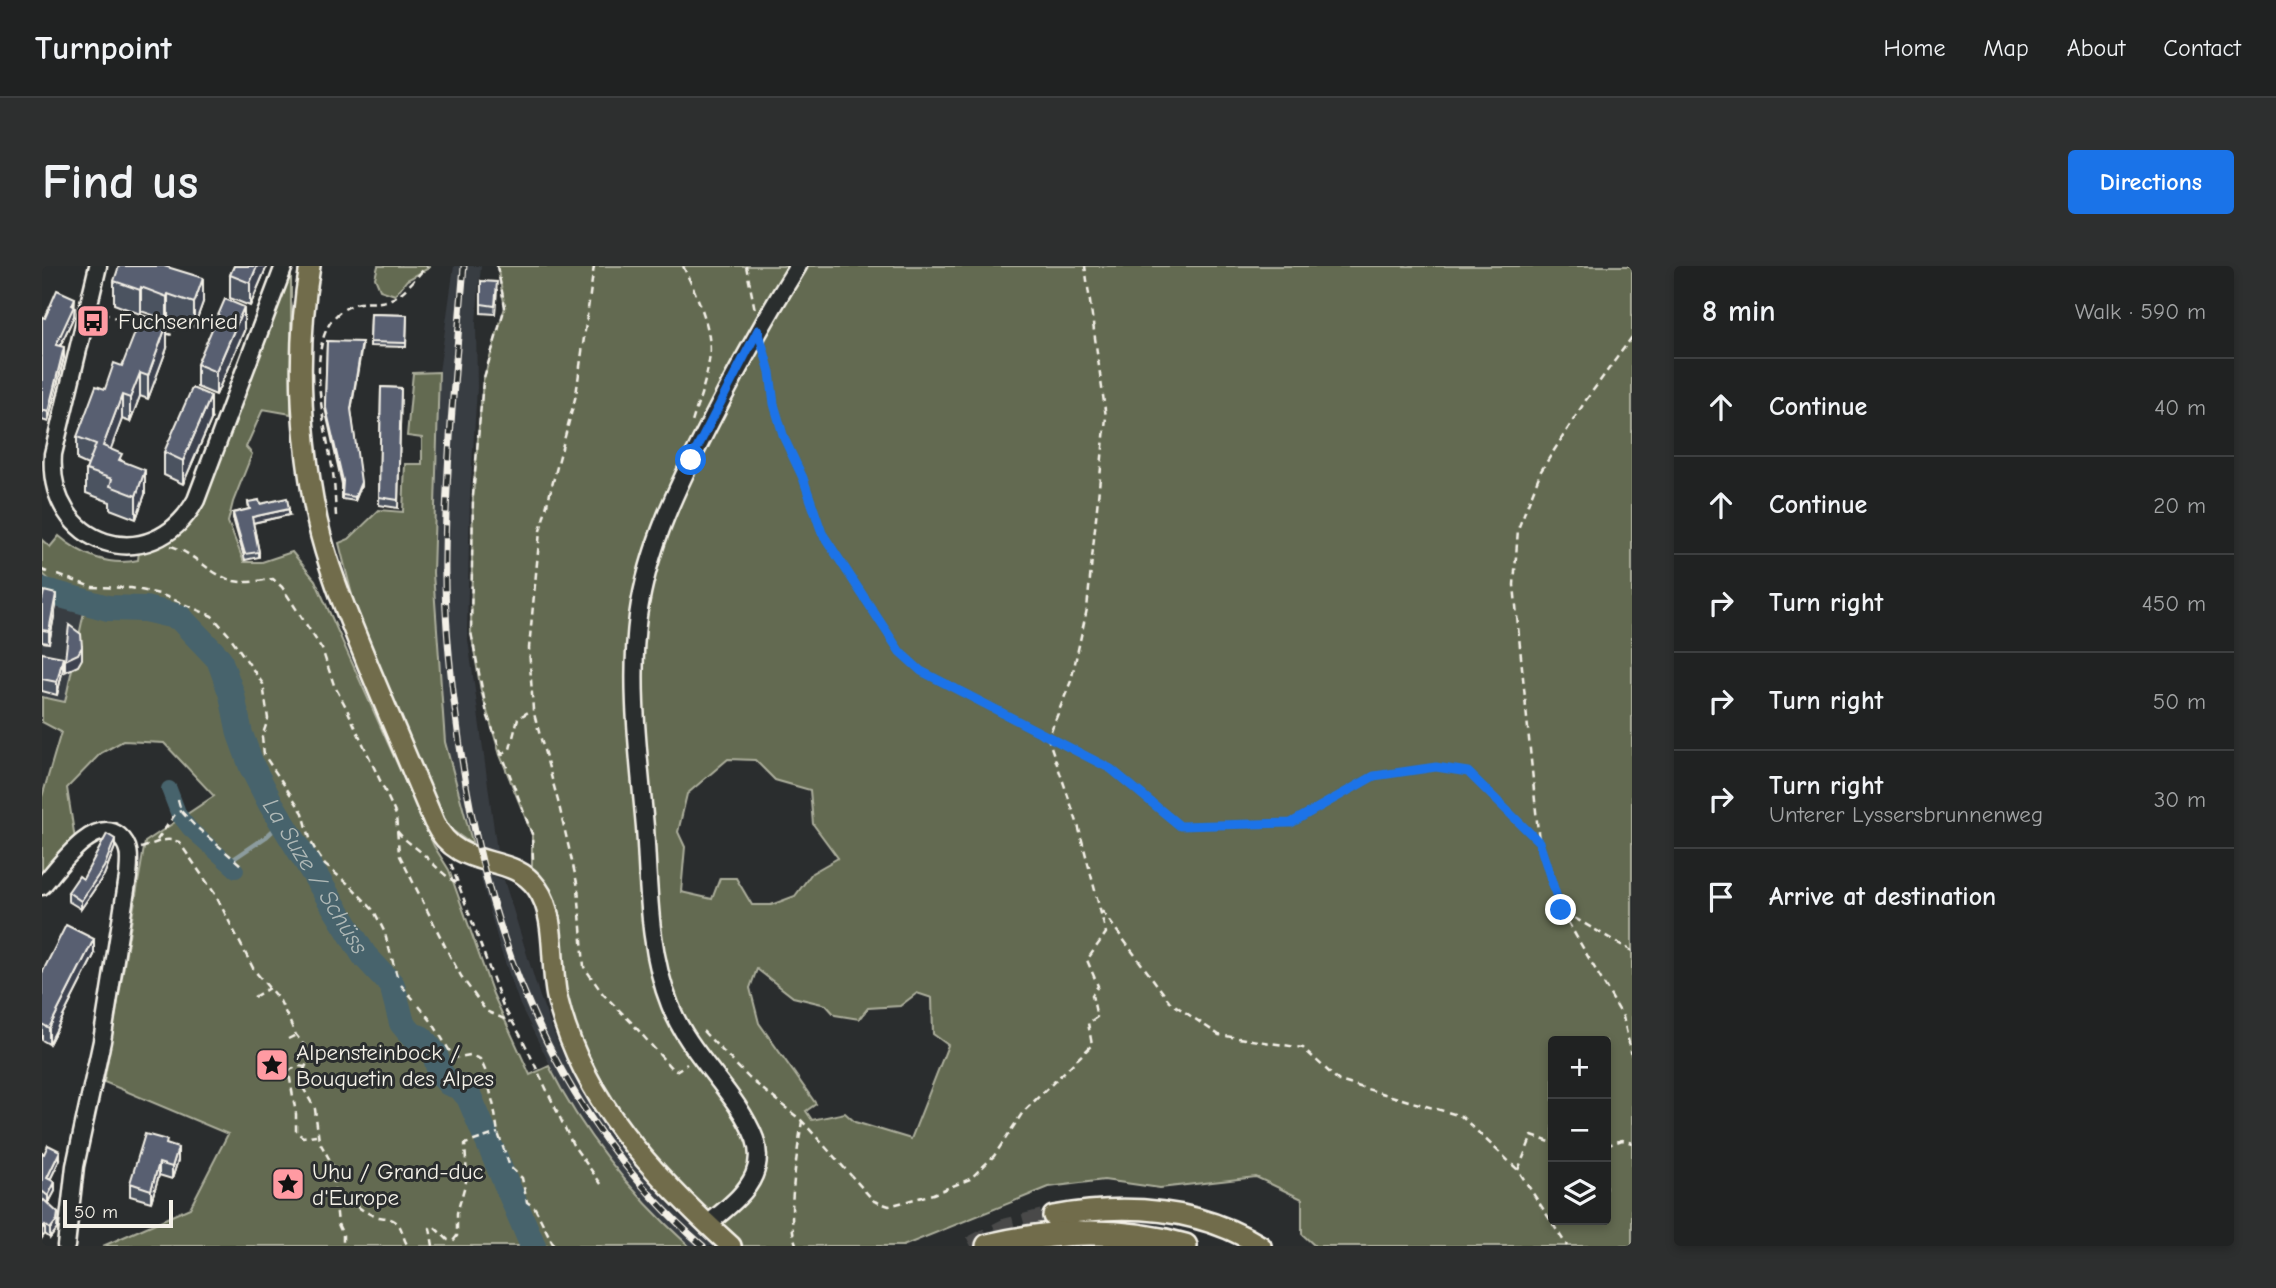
<!DOCTYPE html>
<html lang="en">
<head>
<meta charset="utf-8">
<style>
  :root { --surface:#202222; --page:#2d2f2f; --text:#f1f3f6; --muted:#a2a4a5; --line:#3d3f40; --accent:#1a73e8 }
  body { margin:0; font-family:"Comic Neue",sans-serif; background:var(--page); color:var(--text) }
  .controls { position:absolute; right:21px; bottom:21px; display:grid; overflow:hidden; border-radius:7px; box-shadow:0 4px 10px #0003 }
  .controls button { width:63px; height:63px; display:grid; place-items:center; padding:0; border:0; border-bottom:2px solid var(--line); background:var(--surface); color:var(--text); font:35px sans-serif }
  .scale { position:absolute; left:21px; bottom:18px; width:110px; box-sizing:border-box; padding-left:7px; border:4px solid #f4f1e8; border-top:0; font-size:19px; line-height:24px; white-space:nowrap; color:#f4f1e8; -webkit-text-stroke:5px #2a2d2e; paint-order:stroke }
  .stop { position:absolute; width:21px; height:21px; margin:-16px; border:5px solid #1a73e8; border-radius:50%; background:#fff }
  .stop.end { background:#1a73e8; border-color:#fff; box-shadow:0 2px 7px #0008 }
  .list { margin:0; padding:0; list-style:none }
  h2 { display:flex; justify-content:space-between; align-items:center; height:91px; margin:0; padding:0 28px; font-size:30px }
  h2 small { font-size:23px; font-weight:400; color:var(--muted) }
  .list li { display:grid; grid-template-columns:46px 1fr auto; gap:21px; align-items:center; box-sizing:border-box; height:98px; padding:0 28px; border-top:2px solid var(--line) }
  .list b { display:block; font-size:26px; white-space:nowrap }
  .list p { margin:0; font-size:23px; white-space:nowrap; color:var(--muted) }
  .list em { font-size:23px; font-style:normal; color:var(--muted) }
  .icon { flex:none; width:38px; height:38px; fill:none; stroke:currentColor; stroke-width:2; stroke-linecap:round; stroke-linejoin:round }
  .map { position:relative; flex:none; width:1590px; height:980px; overflow:hidden; border-radius:7px }
  header { display:flex; align-items:center; gap:42px; box-sizing:border-box; height:98px; padding:0 35px; background:var(--surface); border-bottom:2px solid var(--line) }
  header strong { font-size:33px }
  nav { display:flex; gap:38px; margin-inline-start:auto; font-size:24px }
  .intro { display:flex; align-items:center; justify-content:space-between; box-sizing:border-box; height:168px; padding:0 42px }
  h1 { margin:0; font-size:49px }
  .button { padding:18px 32px; border-radius:7px; background:var(--accent); color:#fff; font-size:24px; font-weight:700 }
  main { display:flex; gap:42px; padding:0 42px }
  aside { flex:1; background:var(--surface); border-radius:7px; box-shadow:0 4px 10px #0003 }
  .map>svg:first-child { display:block }
  .built { fill:#383c42 }
  .green { fill:#646b51; stroke:#acae9c; stroke-width:2; fill-rule:evenodd }
  .lines { fill:none; stroke-linecap:round; stroke-linejoin:round }
  .stream { stroke:#8c9c9e; stroke-width:4.5 }
  .canal { stroke:#47636c; stroke-width:16 }
  .river { stroke:#47636c; stroke-width:26 }
  .major-tunnel { stroke:#484a4a; stroke-width:19; stroke-dasharray:19 10; stroke-linecap:butt }
  .minor-casing { stroke:#f4f1e8; stroke-width:21 }
  .major-casing { stroke:#f4f1e8; stroke-width:24 }
  .highway-casing { stroke:#f4f1e8; stroke-width:28 }
  .path { stroke:#f4f1e8; stroke-width:2.5; stroke-dasharray:7 5; stroke-linecap:butt }
  .minor { stroke:#2a2d2e; stroke-width:16 }
  .major { stroke:#716c4b; stroke-width:19 }
  .highway { stroke:#716c4b; stroke-width:23 }
  .rail-casing { stroke:#f4f1e8; stroke-width:7 }
  .rail { stroke:#2a2d2e; stroke-width:4.5; stroke-dasharray:13; stroke-linecap:butt }
  .wall { fill:#4c5261; stroke:#f4f1e8; stroke-width:2 }
  .shaded-wall { fill:#3e424f; stroke:#f4f1e8; stroke-width:2 }
  .building { fill:#585f71; stroke:#f4f1e8; stroke-width:2 }
  .route { stroke:#1a73e8; stroke-width:9 }
  .labels { text-anchor:middle; stroke-width:6; stroke-linejoin:round; paint-order:stroke }
  .poi-label { font-size:23px; fill:#f4f1e8; stroke:#2a2d2e; text-anchor:start }
  .water-label { font-size:24px; font-style:italic; fill:#afb8b6; stroke:#2a2d2e }
</style>
</head>
<body>
<header>
<strong>Turnpoint</strong>
<nav><a>Home</a><a>Map</a><a>About</a><a>Contact</a></nav>
</header>
<div class="intro"><h1>Find us</h1><a class="button">Directions</a></div>
<main>
<div class="map">
<svg width="1590" height="980" viewBox="0 0 1590 980">
  <rect width="100%" height="100%" fill="#2a2d2e"/>
  <filter id="ink" filterUnits="userSpaceOnUse"><feTurbulence type="fractalNoise" baseFrequency=".0143" numOctaves="2"/><feDisplacementMap in="SourceGraphic" scale="14" xChannelSelector="R" yChannelSelector="G"/><feConvolveMatrix kernelMatrix="1 2 1 2 8 2 1 2 1" color-interpolation-filters="sRGB"/></filter>
  <g filter="url(#ink)">
    <g class="built">
      <path d="M412 0H439L434 56 435 122 428 231 425 366 455 585 431 579 403 476 391 307 397 106Z"/>
      <path d="M0 337 42 346 23 436 0 431Z"/>
      <path d="M437 605 462 614 498 731 516 778 540 827 568 870 602 911 637 949 672 980H647L625 960 571 899 526 835 478 739 458 682Z"/>
    </g>
    <g class="green">
      <path d="M247 0H249V148L221 143 204 181 210 188 191 236 186 256 202 296H220L250 286 273 314 392 580 407 604 451 728 488 809 507 800C541 868 591 929 647 980H61L148 942 186 868 62 816 103 576 172 530 122 477 81 475 59 487 25 522 33 573 0 606V531L19 466 0 456V431L23 436 42 346 0 307V274L8 281 17 270C39 289 68 301 96 294L97 285 134 270 150 243 221 81Z"/>
      <path d="M336 0H387V2L365 14 353 29 338 24 333 12Z"/>
      <path d="M455 0H1590V980H1273L1260 968V933L1214 911 1118 922 1062 914 1007 921 861 980H702L665 959 550 821 490 616V568L458 489 439 425 429 366 431 230 441 115 463 41ZM686 493 713 494 733 514 768 524 771 558 796 592 770 607 753 630 729 639H710L694 612H678L670 633 639 626 643 581 636 566 645 528ZM715 703 751 731 784 739 793 749 817 753 826 742 858 740 875 727 890 732 891 768 906 779 869 873 813 856 803 847 770 854 764 845 774 838 717 757 708 722ZM1511 775H1564V954H1511Z"/>
      <path d="M397 106 391 307 403 476 431 579 407 562 393 541 311 333 297 277 307 273 337 244 361 246 363 198H380V172L365 170 371 107Z"/>
    </g>
    <g class="lines">
      <path class="stream" d="M187 596 224 571 241 555"/>
      <path class="canal" d="M127 523 137 549 148 563 194 604"/>
      <path class="river" id="s1" d="M0 324 66 342 103 343 137 351 177 393 190 429 198 468 210 501 229 538 322 689 350 719 360 757 370 769 379 772 393 788 398 807 407 817 418 821 427 831 491 980"/>
      <path class="major-tunnel" d="M929 980 964 962 1011 950"/>
      <defs>
        <g id="minor">
          <path d="M56 0 11 188C4 280 109 315 154 234L242 0"/>
          <path d="M0 620C15 603 52 549 77 570 90 581 87 595 86 611L60 775 33 900 24 980"/>
          <path d="M665 959C682 944 703 930 712 909 717 897 717 885 713 873 695 826 647 789 628 739 606 684 607 620 603 561 597 491 587 420 596 350 606 280 636 219 668 157 695 104 724 51 756 0"/>
        </g>
        <g id="major">
          <path d="M268 0C253 86 258 169 275 254 286 304 307 352 326 399 348 452 370 504 392 556 417 608 468 584 495 622 515 649 508 699 515 731 539 834 613 911 689 980"/>
          <path d="M1011 950C1082 937 1156 941 1219 980"/>
        </g>
        <path id="highway" d="M946 980C1012 964 1077 961 1143 980"/>
      </defs>
      <use href="#minor" class="minor-casing"/>
      <use href="#major" class="major-casing"/>
      <use href="#highway" class="highway-casing"/>
      <g class="path">
        <path d="M455 0 463 41 441 115 431 230 429 366 445 448 490 568 491 594"/>
        <path d="M552 0 534 129 498 265 487 382 491 444 516 535 536 621 542 701 561 728 590 757 630 803 634 805 645 798"/>
        <path d="M641 0C654 28 672 63 667 95 664 117 655 139 649 160"/>
        <path d="M704 0 713 44"/>
        <path d="M60 47 96 60"/>
        <path d="M81 54 85 44"/>
        <path d="M123 67 130 69 135 56"/>
        <path d="M1590 71 1544 134 1499 205 1476 263 1472 319 1497 576 1519 644 1581 751 1590 790"/>
        <path d="M723 88 728 106 732 138 742 172 761 212 780 267 857 385 879 405 1006 472 1069 503 1138 560 1249 557 1332 510 1394 501 1426 507 1497 576"/>
        <path d="M294 250C293 236 293 221 291 207 285 165 259 77 298 46 319 30 332 41 349 33 362 28 375 10 385 0"/>
        <path d="M129 280C152 287 168 309 192 315 205 318 219 314 231 313L240 321 280 383 292 419 304 441 354 549 357 588 408 690 419 710 444 745 469 756"/>
        <path d="M0 304 5 306"/>
        <path d="M16 309 50 321 89 322 118 328 170 350 187 369 221 418 226 453 220 471 222 489 261 547 269 576 275 587 283 599 310 621 332 645 342 665 355 710"/>
        <path d="M458 489 468 483 476 452 490 444"/>
        <path d="M136 534 139 545 152 559 199 599"/>
        <path d="M355 565C363 575 371 579 380 587 392 598 401 609 415 617"/>
        <path d="M115 574 134 547 139 545"/>
        <path d="M99 582C114 578 121 570 137 576L173 628 212 704 238 735 254 769 265 783 266 795 260 808 259 818 273 843 277 875 290 898 296 958 301 969V980"/>
        <path d="M409 598 461 740 480 772 531 879 562 922"/>
        <path d="M1060 645 1128 736 1177 769 1261 782 1297 815 1419 850 1476 904 1525 980"/>
        <path d="M1522 646 1590 685"/>
        <path d="M359 719 373 735"/>
        <path d="M212 731 227 722"/>
        <path d="M377 740 390 756 412 792 428 789 438 793 443 804 452 841 456 867 468 901 480 912 485 936 493 942 512 980"/>
        <path d="M661 765 707 812 760 855 832 935 847 940 891 928 928 913 952 890 981 846 1050 779 1046 757 1055 751 1050 729 1056 720 1045 694 1064 667 1036 559 1006 472 1029 415 1045 343 1064 151 1043 0"/>
        <path d="M246 773 254 769"/>
        <path d="M264 801 256 800 248 804 247 807 254 848V866L261 871 274 869"/>
        <path d="M1564 880 1580 874 1590 877"/>
        <path d="M1476 904 1490 870 1511 877"/>
        <path d="M273 912 291 909"/>
        <path d="M294 929C309 934 320 946 333 950 341 953 346 950 354 956 362 963 360 972 366 980"/>
        <path d="M391 980 388 962 391 960 406 974 411 975 415 970V947L425 912 423 878 456 867"/>
        <path d="M755 980C743 958 756 881 760 855"/>
      </g>
      <use href="#minor" class="minor"/>
      <use href="#major" class="major"/>
      <use href="#highway" class="highway"/>
      <defs>
        <path id="rail" d="M422 0C414 97 404 194 403 291 402 344 407 397 414 450 438 650 504 844 661 980"/>
      </defs>
      <use href="#rail" class="rail-casing"/>
      <use href="#rail" class="rail"/>
    </g>
    <g class="wall">
      <path d="M192 0H225L208 40 188 32V9Z"/>
      <path d="M72 15 161 36 152 61 126 51 125 54 99 45 98 48 72 38Z"/>
      <path d="M439 15 455 24 453 48 439 47Z"/>
      <path d="M33 42 32 50 18 80 22 91 6 156 0 154V51L3 52Z"/>
      <path d="M329 48 365 49 364 81 328 80Z"/>
      <path d="M202 65 174 129 155 121V98Z"/>
      <path d="M285 75 320 80 309 145 319 220 313 235 300 233V218L283 142Z"/>
      <path d="M125 82 106 133 98 130 88 156 80 153 68 183 80 195 103 228 94 253 68 243V236L44 227V204L46 199 35 194V171L80 100Z"/>
      <path d="M339 121 359 122 356 242 337 239Z"/>
      <path d="M169 154 141 218 122 209V186Z"/>
      <path d="M206 236 218 238 247 249 211 257 217 286V291L203 294 191 252V247L207 243Z"/>
      <path d="M0 335 14 340 7 377 0 376Z"/>
      <path d="M0 387 21 403 15 429 0 425Z"/>
      <path d="M73 581 62 609 39 643 26 635V626L41 613Z"/>
      <path d="M52 689 7 778 0 774V707Z"/>
      <path d="M125 879 136 894 130 913 117 909 109 936 88 930V917Z"/>
      <path d="M0 887 18 893 8 914 13 925 6 938 16 955 15 963 8 972 3 968 1 935 0 934Z"/>
    </g>
    <g class="shaded-wall">
      <path d="M215 0H225L208 40V17Z"/>
      <path d="M161 12V36L152 61V37Z"/>
      <path d="M99 21V45L98 48V24Z"/>
      <path d="M126 28V51L125 54V31Z"/>
      <path d="M33 32 32 50 14 89V79Z"/>
      <path d="M202 41V65L174 129V106Z"/>
      <path d="M125 58V82L106 133V110Z"/>
      <path d="M22 81V91L6 156V146Z"/>
      <path d="M98 107V130L88 156V132Z"/>
      <path d="M80 129V153L61 204V180Z"/>
      <path d="M169 130V154L141 218V195Z"/>
      <path d="M103 204V228L94 253V230Z"/>
      <path d="M319 216V220L313 235V231Z"/>
      <path d="M247 243V249L210 257V251Z"/>
      <path d="M14 328V340L7 377V365Z"/>
      <path d="M40 381V393L36 400 23 406V394Z"/>
      <path d="M21 391V403L15 429V416Z"/>
      <path d="M73 573V581L62 609 39 643V635Z"/>
      <path d="M52 673V689L7 778V762Z"/>
      <path d="M136 882V894L130 913V901Z"/>
      <path d="M18 885V893L5 920V912Z"/>
      <path d="M117 897V909L109 936V924Z"/>
      <path d="M13 916V925L6 938V930Z"/>
      <path d="M16 947 15 963 8 972V963Z"/>
      <path d="M3 959V968L0 972V963Z"/>
    </g>
    <g class="building">
      <path d="M77 0H122L161 12 152 37 126 28 125 31 99 21 98 24 72 15Z"/>
      <path d="M192 0H215L208 17 188 9Z"/>
      <path d="M439 15 455 16 453 40 439 38Z"/>
      <path d="M15 24 33 32 30 39 32 40 14 79 22 81 6 146 0 144V51L3 52Z"/>
      <path d="M183 33 202 41 174 106 155 98Z"/>
      <path d="M329 48 365 49 364 77 328 76Z"/>
      <path d="M100 49 125 58 106 110 98 107 88 132 80 129 61 180 80 188 77 194 103 204 94 230 68 220 70 213 44 204 54 178 35 171 54 120 63 123 72 97 80 100Z"/>
      <path d="M285 75 320 76 309 143 319 216 313 231 300 229 301 215 283 138Z"/>
      <path d="M339 121 359 122 356 234 337 231Z"/>
      <path d="M150 122 169 130 141 195 122 186Z"/>
      <path d="M245 232 247 243 210 251 217 286 203 288 191 247 208 243 206 236 217 234 218 238Z"/>
      <path d="M2 325 14 328 7 365 0 364V335Z"/>
      <path d="M27 359 39 368 40 381 36 388 23 394Z"/>
      <path d="M0 387 21 391 15 416 0 413Z"/>
      <path d="M65 568 73 573 62 601 39 635 26 626 37 610 41 613Z"/>
      <path d="M24 659 52 673 7 762 0 758V707Z"/>
      <path d="M103 868 125 874 124 878 136 882 130 901 117 897 109 924 88 917Z"/>
      <path d="M6 879 18 885 5 912 13 916 6 930 0 925V887L2 888Z"/>
      <path d="M2 934 16 947 15 954 8 963 3 959 0 963V936Z"/>
    </g>
  </g>
  <g class="lines" filter="url(#ink)">
    <path class="route" d="M649 194 716 64 728 106 732 138 742 172 761 212 780 267 858 386 879 405 1069 503 1138 560 1249 557 1332 510 1394 501 1426 506 1497 576 1519 644"/>
  </g>
  <defs>
    <symbol id="bus-square" viewBox="-11 -11 22 22"><rect x="-9" y="-9" width="18" height="18" rx="4" fill="#ff9aa2" stroke="#2a2d2e"/><path d="M-5-6H5V4H4V6H2V4H-2V6H-4V4H-5ZM-3.5-4V0h7V-4ZM-3.5 1.2v1.5H-2V1.2ZM2 1.2v1.5H3.5V1.2Z" fill="#111"/></symbol>
    <symbol id="sight-square" viewBox="-11 -11 22 22"><rect x="-9" y="-9" width="18" height="18" rx="4" fill="#ff9aa2" stroke="#2a2d2e"/><path d="M0-6L1.8-2.2L6-1.7L2.9 1.2L3.7 5.4L0 3.3L-3.7 5.4L-2.9 1.2L-6-1.7L-1.8-2.2Z" fill="#111"/></symbol>
  </defs>
  <g fill-rule="evenodd">
    <use href="#bus-square" x="32" y="36" width="38" height="38"/>
    <use href="#sight-square" x="211" y="780" width="38" height="38"/>
    <use href="#sight-square" x="227" y="899" width="38" height="38"/>
  </g>
  <g class="labels">
    <g class="poi-label">
      <text x="76" y="63">Fuchsenried</text>
      <text x="254" y="794">Alpensteinbock /<tspan x="254" dy="26">Bouquetin des Alpes</tspan></text>
      <text x="270" y="913">Uhu / Grand-duc<tspan x="270" dy="26">d'Europe</tspan></text>
    </g>
    <g class="water-label">
      <text dy="8" stroke="none"><textPath href="#s1" startOffset="438">La Suze / Schüss</textPath></text>
    </g>
  </g>
</svg>
<div class="controls">
<button>+</button>
<button>−</button>
<button><svg class="icon" aria-label="layers" viewBox="0 0 24 24"><path d="M12 4l9 5-9 5-9-5zM3 14l9 5 9-5"/></svg></button>
</div>
<div class="scale">50 m</div>
<div class="stop" style="left:649px;top:194px"></div>
<div class="stop end" style="left:1519px;top:644px"></div>
</div>
<aside>
<h2>8 min<small>Walk · 590 m</small></h2>
<ul class="list">
<li><svg class="icon" aria-label="ahead" viewBox="0 0 24 24"><path d="M12 20V5M6 11l6-6 6 6"/></svg><div><b>Continue</b></div><em>40 m</em></li>
<li><svg class="icon" aria-label="ahead" viewBox="0 0 24 24"><path d="M12 20V5M6 11l6-6 6 6"/></svg><div><b>Continue</b></div><em>20 m</em></li>
<li><svg class="icon" aria-label="right" viewBox="0 0 24 24"><path d="M7 20v-9h11M14 6l5 5-5 5"/></svg><div><b>Turn right</b></div><em>450 m</em></li>
<li><svg class="icon" aria-label="right" viewBox="0 0 24 24"><path d="M7 20v-9h11M14 6l5 5-5 5"/></svg><div><b>Turn right</b></div><em>50 m</em></li>
<li><svg class="icon" aria-label="right" viewBox="0 0 24 24"><path d="M7 20v-9h11M14 6l5 5-5 5"/></svg><div><b>Turn right</b><p>Unterer Lyssersbrunnenweg</p></div><em>30 m</em></li>
<li><svg class="icon" aria-label="arrive" viewBox="0 0 24 24"><path d="M6 21V4h12l-3 4 3 4H6"/></svg><div><b>Arrive at destination</b></div></li>
</ul>
</aside>
</main>
</body>
</html>
